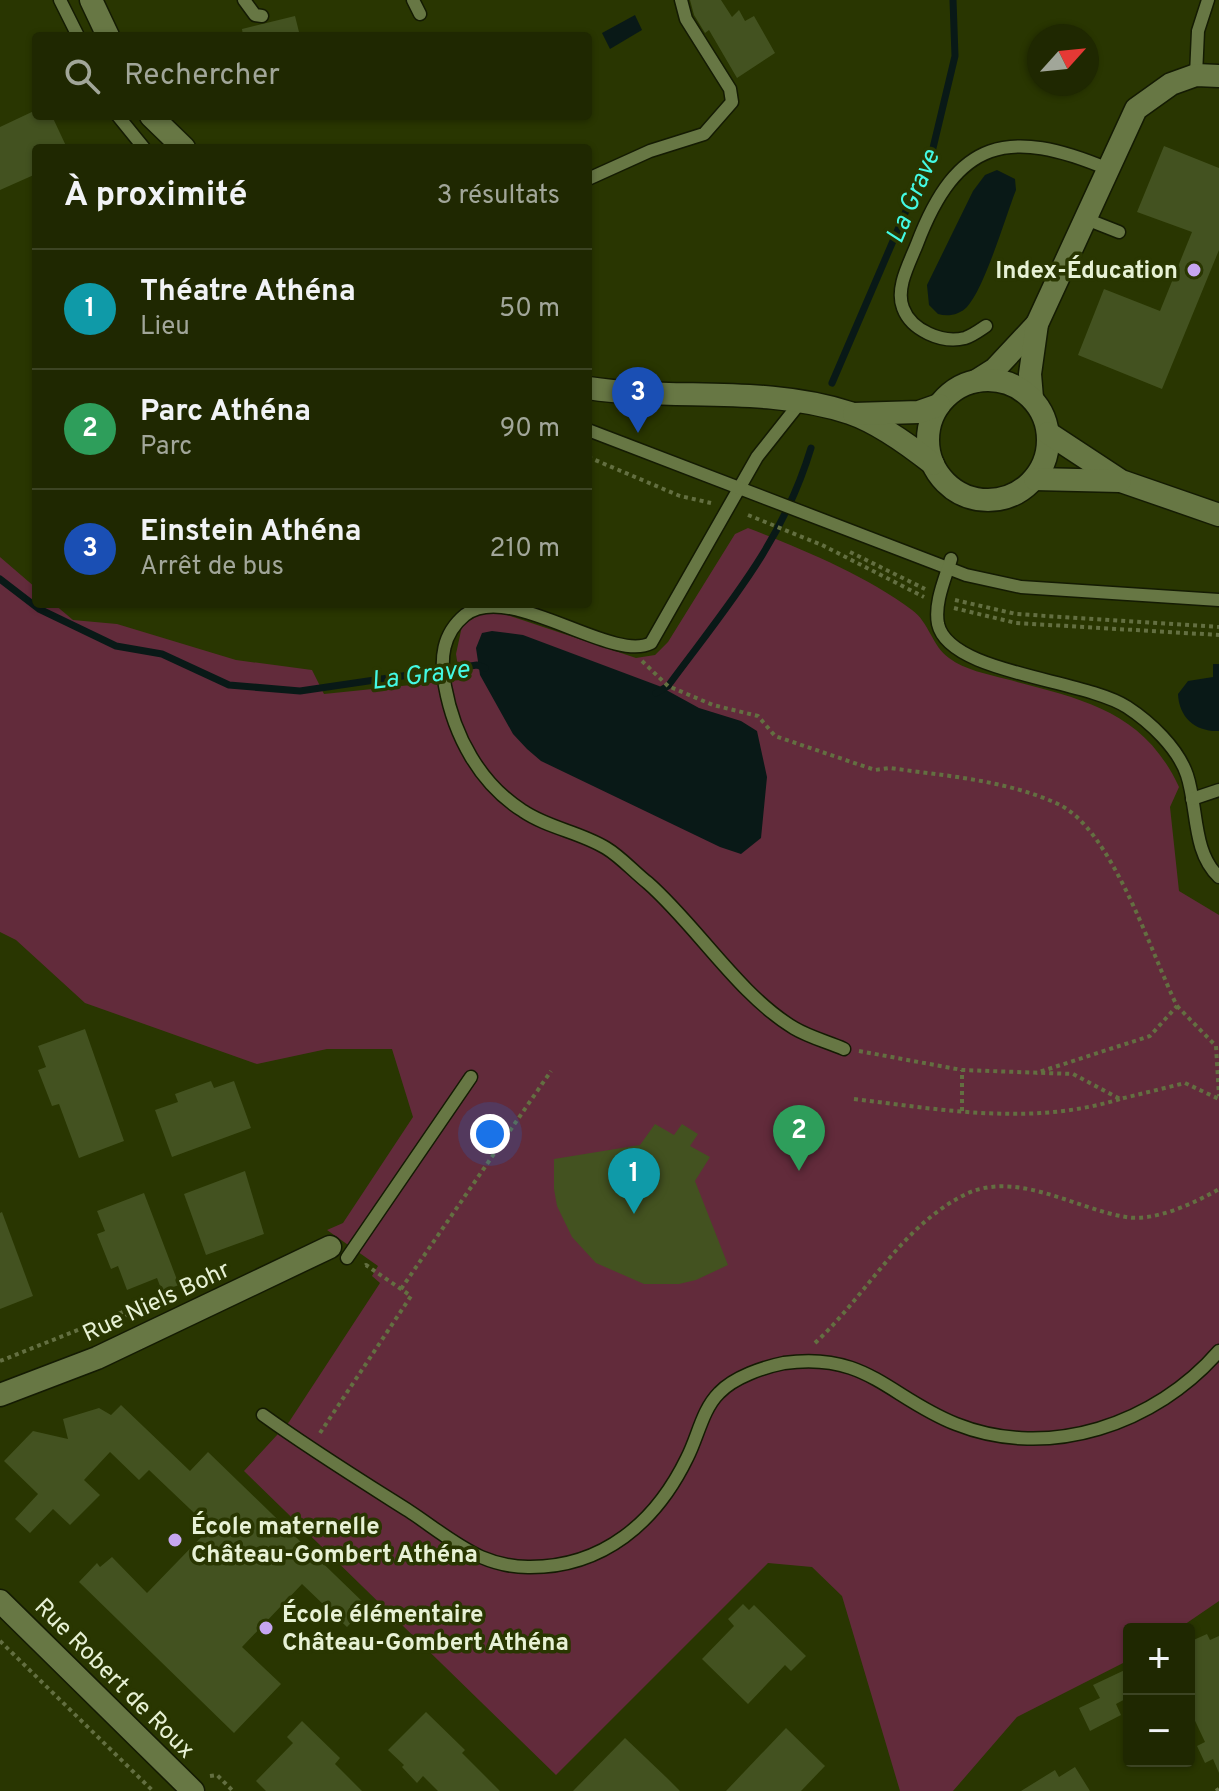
<!DOCTYPE html>
<html lang="fr">
<head>
<meta charset="utf-8">
<style>
  :root { --surface:#1f2801; --page:#27300b; --text:#f1f3f6; --muted:#a1a699; --line:#3c4423; --accent:#b45309 }
  body { margin:0; font-family:Overpass,sans-serif; background:var(--page); color:var(--text) }
  .controls { position:absolute; right:24px; bottom:24px; display:grid; overflow:hidden; border-radius:8px; box-shadow:0 2px 6px #0004 }
  .controls button { width:72px; height:72px; display:grid; place-items:center; padding:0; border:0; border-bottom:2px solid var(--line); background:var(--surface); color:var(--text); font:40px sans-serif }
  .compass { position:absolute; left:1027px; top:24px; width:72px; height:72px; border-radius:50%; background:var(--surface); box-shadow:0 2px 6px #0004; rotate:63deg }
  .you { position:absolute; left:490px; top:1134px; width:28px; height:28px; margin:-20px; border:6px solid #fff; border-radius:50%; background:#1a73e8; box-shadow:0 0 0 12px #1a73e833 }
  .badge { display:grid; place-items:center; width:52px; height:52px; border-radius:50%; background:var(--accent); color:#fff; font-size:26px; font-weight:700 }
  .pin { position:absolute; translate:-50% -66px; filter:drop-shadow(0 2px 4px #0008) }
  .pin::after { content:''; position:absolute; top:42px; width:28px; height:24px; background:inherit; clip-path:polygon(0 0,100% 0,50% 100%) }
  .list { margin:0; padding:0; list-style:none }
  h2 { display:flex; justify-content:space-between; align-items:center; height:104px; margin:0; padding:0 32px; font-size:34px }
  h2 small { font-size:26px; font-weight:400; color:var(--muted) }
  .list li { display:grid; grid-template-columns:52px 1fr auto; gap:24px; align-items:center; box-sizing:border-box; height:120px; padding:0 32px; border-top:2px solid var(--line) }
  .list b { display:block; font-size:30px; white-space:nowrap }
  .list p { margin:0; font-size:26px; white-space:nowrap; color:var(--muted) }
  .list em { font-size:26px; font-style:normal; color:var(--muted) }
  .icon { flex:none; width:44px; height:44px; fill:none; stroke:currentColor; stroke-width:2; stroke-linecap:round; stroke-linejoin:round }
  .map { position:relative; flex:none; width:1219px; height:1791px; overflow:hidden }
  .search { position:absolute; background:var(--surface); box-shadow:0 2px 6px #0004; left:32px; top:32px; width:560px; height:88px; display:flex; align-items:center; gap:20px; box-sizing:border-box; padding:0 28px; border-radius:8px; color:var(--muted); font-size:30px }
  .panel { position:absolute; background:var(--surface); box-shadow:0 2px 6px #0004; left:32px; top:144px; width:560px; height:464px; border-radius:8px }
  .map>svg:first-child { display:block }
  .green { fill:#622b3b }
  .water { fill:#091917 }
  .lines { fill:none; stroke-linecap:round; stroke-linejoin:round }
  .stream { stroke:#091917; stroke-width:7 }
  .building { fill:#435220 }
  .service-casing { stroke:#141b03; stroke-width:15 }
  .minor-casing { stroke:#141b03; stroke-width:25 }
  .tertiary-casing { stroke:#141b03; stroke-width:25 }
  .path { stroke:#636f41; stroke-width:4; stroke-dasharray:4 4; stroke-linecap:butt }
  .service { stroke:#677744; stroke-width:12 }
  .minor { stroke:#677744; stroke-width:22 }
  .tertiary { stroke:#677744; stroke-width:22 }
  .poi-dot { fill:#c6a6f0; stroke:#293601; stroke-width:3 }
  .labels { text-anchor:middle; stroke-width:7; stroke-linejoin:round; paint-order:stroke }
  .poi-label { font-size:24px; font-weight:bold; fill:#e7f1d5; stroke:#293601; text-anchor:start }
  .street-label { font-size:24px; fill:#e7f1d5; stroke:#293601 }
  .water-label { font-size:26px; font-style:italic; fill:#43fae4; stroke:#293601 }
</style>
</head>
<body>
<div class="map">
<svg width="1219" height="1791" viewBox="0 0 1219 1791">
  <rect width="100%" height="100%" fill="#293601"/>
  <path class="green" d="M748 528C802 549 865 575 912 610 929 622 932 646 949 658 965 670 987 674 1006 679 1080 699 1143 709 1179 787L1170 807 1179 891 1219 915V1601L1178 1629H1129V1660L1017 1717 953 1791H900L842 1596 812 1567 768 1563 556 1775 244 1471 289 1422 380 1283 372 1276 378 1266 327 1230 343 1223 413 1117 392 1049H327L257 1064 85 1003 16 940 0 932V557L36 588V604H54L73 620 117 624 236 660 312 670 324 694 460 680 456 654 462 626 480 614 495 611 636 658 655 655 668 642 735 534Z"/>
  <g class="water">
    <path d="M635 15 642 30 610 49 602 33Z"/>
    <path d="M997 170 1015 179 1016 190C1005 218 985 287 967 307 959 315 948 317 938 314L929 305 927 285 973 191 985 175Z"/>
    <path d="M492 631 523 635 659 686 699 708 741 721 757 731 767 777 761 838 741 854 720 847 541 761 527 749 513 734 480 675 476 648 482 633Z"/>
    <path d="M1213 664H1219V731C1196 732 1179 718 1178 694L1188 681 1213 677Z"/>
  </g>
  <g class="lines">
    <g class="stream">
      <path d="M832 383 933 148 955 56 953 0"/>
      <path d="M0 579 39 609 116 646 162 654 229 685 300 691 477 665 485 668"/>
      <path d="M656 693 668 686C727 606 782 544 811 448"/>
    </g>
  </g>
  <g class="building">
    <path d="M690 0H721L732 17 739 10 745 21 754 16 775 53 737 78 709 30 705 33 694 15Z"/>
    <path d="M295 16 300 36H243L242 29Z"/>
    <path d="M36 110V116H52L67 148H36V174L0 190V127Z"/>
    <path d="M1164 146 1219 168V250L1162 389 1078 355 1104 289 1160 311 1192 232 1137 212Z"/>
    <path d="M85 1029 124 1141 79 1158 59 1104 52 1106 38 1070 46 1067 38 1046Z"/>
    <path d="M211 1081 214 1088 234 1081 251 1128 172 1157 155 1110 178 1102 175 1094Z"/>
    <path d="M655 1124 674 1135 682 1124 698 1134 690 1146 710 1157 695 1181 728 1265 696 1280 679 1284H644L596 1263 572 1237 557 1206 554 1189V1159L640 1145Z"/>
    <path d="M245 1171 264 1234 206 1255 184 1194Z"/>
    <path d="M144 1193 179 1285 162 1291 157 1278 127 1290 118 1266 111 1269 97 1234 105 1231 97 1211Z"/>
    <path d="M2 1212 33 1296 0 1309V1213Z"/>
    <path d="M121 1405 190 1471 208 1452 367 1606 347 1627 302 1584 242 1647 281 1684 234 1733 79 1582 97 1563 100 1567 112 1557 147 1593 210 1528 149 1470 139 1480 110 1452 84 1480 100 1495 70 1525 53 1509 30 1533 15 1519 38 1494 4 1461 33 1431 68 1439 63 1419 99 1408 111 1415Z"/>
    <path d="M743 1604 749 1610 754 1605 806 1656 791 1671 785 1665 748 1704 702 1659 734 1626 728 1619Z"/>
    <path d="M1207 1634 1210 1640 1219 1636V1773L1213 1759 1205 1763 1197 1746 1205 1742 1189 1708V1642Z"/>
    <path d="M1129 1668V1697L1116 1704 1121 1715 1090 1731 1079 1708 1100 1698 1093 1685Z"/>
    <path d="M426 1712 465 1750 462 1753 500 1791H438L423 1776 417 1783 402 1767 404 1765 388 1750Z"/>
    <path d="M302 1721 340 1758 335 1764 362 1791H266L256 1781 293 1743 287 1737Z"/>
    <path d="M786 1728 825 1766 801 1791H726Z"/>
    <path d="M625 1738 667 1778 680 1791H573Z"/>
    <path d="M1075 1767 1090 1791H1021L1055 1770 1059 1777Z"/>
  </g>
  <g class="lines">
    <defs>
      <g id="service">
        <path d="M60 0 78 36"/>
        <path d="M244 0 255 15 262 16"/>
        <path d="M413 0 420 14"/>
        <path d="M1196 75 1198 31 1208 0"/>
        <path d="M118 116 144 148"/>
        <path d="M588 179 650 151 704 134 732 102 730 89 686 19 681 0"/>
        <path d="M1086 219 1119 232"/>
        <path d="M986 326C980 330 972 336 965 338 942 344 911 330 903 308 895 288 910 262 917 244 957 139 1008 127 1108 169"/>
        <path d="M799 404 757 457 651 643C612 664 509 580 465 615 442 634 440 659 445 686 454 736 480 784 523 811 548 828 580 832 606 848 621 857 634 872 648 883 696 925 739 995 794 1028 809 1037 828 1042 844 1049"/>
        <path d="M588 430 966 575 1021 587 1219 600"/>
        <path d="M951 559C945 579 934 603 938 624 949 674 1084 679 1127 707 1150 722 1178 748 1187 775 1198 808 1192 852 1219 877"/>
        <path d="M1192 799 1219 790"/>
        <path d="M347 1258 471 1077"/>
        <path d="M263 1415C310 1449 360 1480 409 1511 432 1526 456 1546 481 1557 495 1563 512 1567 528 1567 603 1568 656 1522 687 1458 698 1437 702 1410 719 1393 734 1377 764 1367 784 1363 866 1351 890 1398 956 1424 1049 1461 1156 1424 1219 1351"/>
      </g>
      <g id="minor">
        <path d="M976 381 995 369 1037 324"/>
        <path d="M1032 398 1030 374 1037 324 1136 109 1171 84 1196 75 1219 76"/>
        <path d="M0 1395 97 1358 330 1247"/>
        <path d="M0 1601 193 1791"/>
      </g>
      <g id="tertiary">
        <path d="M91 0 108 36"/>
        <path d="M151 116 184 148"/>
        <circle cx="988" cy="440" r="60"/>
        <path d="M588 388C674 401 766 385 850 413 879 423 909 445 933 464"/>
        <path d="M854 414 919 412 939 405"/>
        <path d="M1048 433 1121 481 1219 515"/>
        <path d="M1035 479 1120 481"/>
      </g>
    </defs>
    <use href="#service" class="service-casing"/>
    <use href="#minor" class="minor-casing"/>
    <use href="#tertiary" class="tertiary-casing"/>
    <g class="path">
      <path d="M588 457 680 496 711 503"/>
      <path d="M748 515 822 545 924 597"/>
      <path d="M850 552 925 589"/>
      <path d="M955 600 1016 614 1219 627"/>
      <path d="M954 608 1016 623 1219 635"/>
      <path d="M642 661 668 686 713 705 758 716 775 736 875 770 890 768C946 776 1006 780 1058 804 1112 829 1151 953 1177 1006L1150 1036 1036 1073"/>
      <path d="M1177 1006 1216 1046 1219 1096"/>
      <path d="M859 1051 962 1070 1073 1074 1120 1099 1185 1083 1219 1099"/>
      <path d="M854 1099C943 1110 1033 1126 1120 1099"/>
      <path d="M962 1111V1070"/>
      <path d="M401 1289 551 1071"/>
      <path d="M815 1343C867 1295 901 1226 966 1194 1017 1170 1076 1209 1126 1217 1154 1222 1195 1203 1219 1189"/>
      <path d="M0 1361 123 1312 130 1317"/>
      <path d="M320 1433 411 1296 366 1265 363 1267"/>
      <path d="M0 1641 153 1791"/>
      <path d="M210 1776 217 1775 233 1791"/>
      <path d="M1216 1791 1219 1789"/>
    </g>
    <use href="#service" class="service"/>
    <use href="#minor" class="minor"/>
    <use href="#tertiary" class="tertiary"/>
  </g>
  <g class="poi-dot">
    <circle cx="1194" cy="270" r="8"/>
    <circle cx="175" cy="1540" r="8"/>
    <circle cx="266" cy="1628" r="8"/>
  </g>
  <g class="labels">
    <g class="poi-label">
      <text x="1178" y="278" text-anchor="end">Index-Éducation</text>
      <text x="191" y="1534">École maternelle<tspan x="191" dy="28">Château-Gombert Athéna</tspan></text>
      <text x="282" y="1622">École élémentaire<tspan x="282" dy="28">Château-Gombert Athéna</tspan></text>
    </g>
    <g class="street-label">
      <text transform="translate(156 1301) rotate(-25)" y="8">Rue Niels Bohr</text>
      <text transform="translate(115 1678) rotate(45)" y="8">Rue Robert de Roux</text>
    </g>
    <g class="water-label">
      <text transform="translate(912 196) rotate(-67)" y="9">La Grave</text>
      <text transform="translate(420 674) rotate(-7)" y="9">La Grave</text>
    </g>
  </g>
</svg>
<div class="controls">
<button>+</button>
<button>−</button>
</div>
<svg class="compass" viewBox="-18 -18 36 36"><path d="M0-13l5 13h-10z" fill="#e53935"/><path d="M0 13l5-13h-10z" fill="#a1a699"/></svg>
<div class="you"></div>
<div class="pin badge" style="left:634px;top:1214px;background:#0f9aa8">1</div>
<div class="pin badge" style="left:799px;top:1171px;background:#2e9e5b">2</div>
<div class="pin badge" style="left:638px;top:433px;background:#1a4fb4">3</div>
<div class="search"><svg class="icon" aria-label="search" viewBox="0 0 24 24"><circle cx="10" cy="10" r="6"/><path d="M15 15l6 6"/></svg>Rechercher</div>
<section class="panel">
<h2>À proximité<small>3 résultats</small></h2>
<ul class="list">
<li><span class="badge" style="background:#0f9aa8">1</span><div><b>Théatre Athéna</b><p>Lieu</p></div><em>50 m</em></li>
<li><span class="badge" style="background:#2e9e5b">2</span><div><b>Parc Athéna</b><p>Parc</p></div><em>90 m</em></li>
<li><span class="badge" style="background:#1a4fb4">3</span><div><b>Einstein Athéna</b><p>Arrêt de bus</p></div><em>210 m</em></li>
</ul>
</section>
</div>
</body>
</html>
